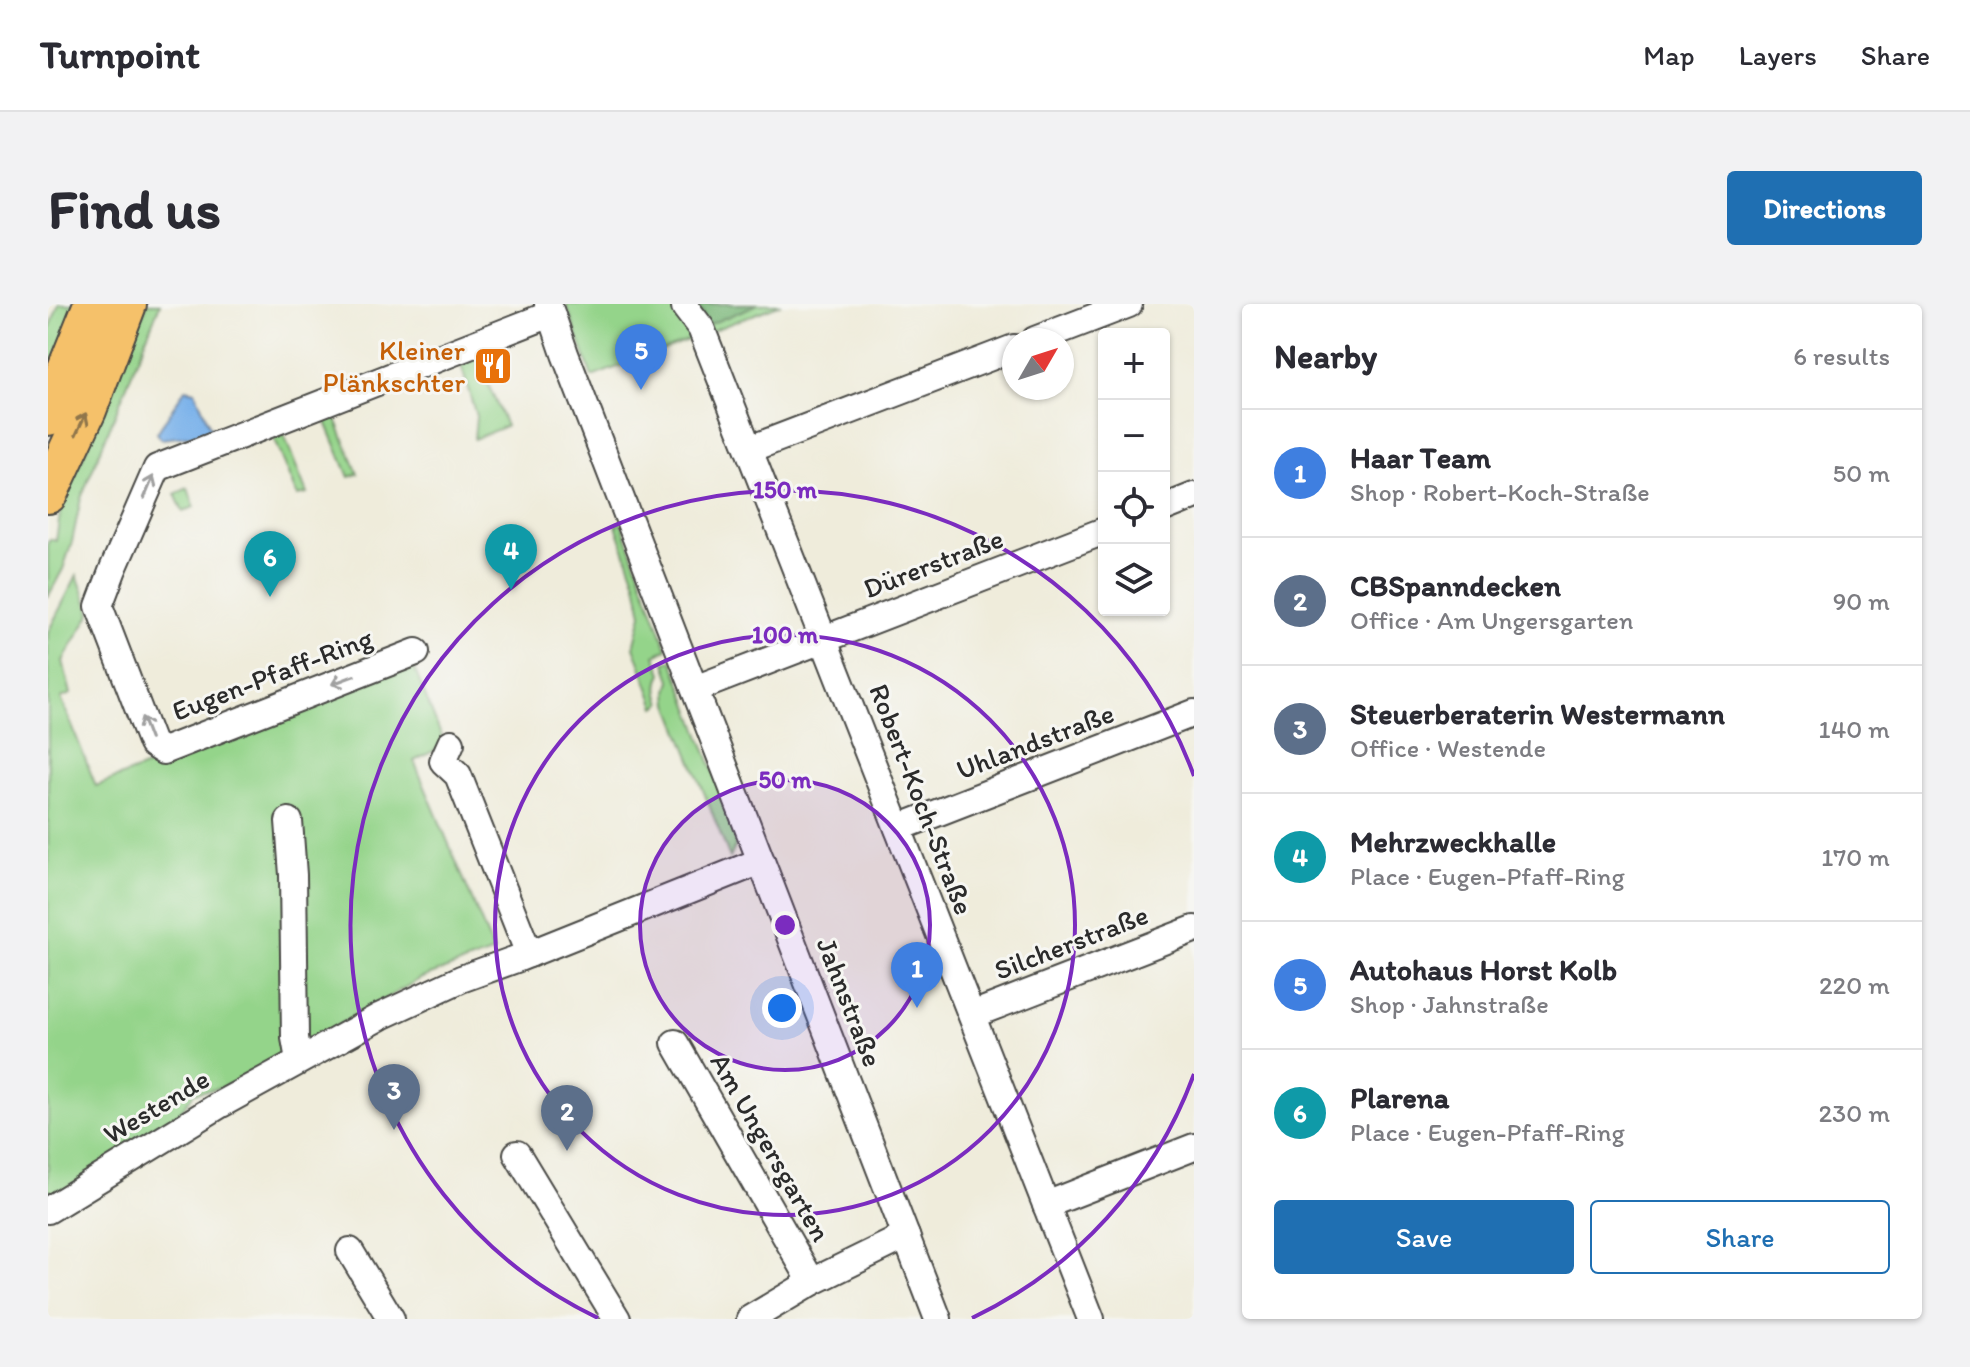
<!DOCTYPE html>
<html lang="en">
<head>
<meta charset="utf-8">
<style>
  :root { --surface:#fff; --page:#f2f2f3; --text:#2b2b33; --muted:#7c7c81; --line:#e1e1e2; --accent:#1f6fb2 }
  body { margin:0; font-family:Itim,sans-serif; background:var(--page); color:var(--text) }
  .controls { position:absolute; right:24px; top:24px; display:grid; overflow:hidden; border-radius:8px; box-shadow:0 2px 6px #0004 }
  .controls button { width:72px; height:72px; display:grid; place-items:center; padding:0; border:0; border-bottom:2px solid var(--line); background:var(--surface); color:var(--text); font:40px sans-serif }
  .compass { position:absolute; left:954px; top:24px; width:72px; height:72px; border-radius:50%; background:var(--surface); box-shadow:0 2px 6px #0004; rotate:51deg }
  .you { position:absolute; left:734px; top:704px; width:28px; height:28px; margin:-20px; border:6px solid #fff; border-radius:50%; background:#1a73e8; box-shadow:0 0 0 12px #1a73e833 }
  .badge { display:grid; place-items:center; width:52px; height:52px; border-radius:50%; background:var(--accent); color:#fff; font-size:26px; font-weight:700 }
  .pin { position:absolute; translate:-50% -66px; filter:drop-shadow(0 2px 4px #0008) }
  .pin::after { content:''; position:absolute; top:42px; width:28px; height:24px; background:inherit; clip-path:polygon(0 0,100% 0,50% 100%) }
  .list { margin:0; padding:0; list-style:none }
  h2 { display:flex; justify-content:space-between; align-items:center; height:104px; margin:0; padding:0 32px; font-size:34px }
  h2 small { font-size:26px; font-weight:400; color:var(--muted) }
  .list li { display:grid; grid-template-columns:52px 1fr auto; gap:24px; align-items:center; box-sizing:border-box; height:128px; padding:0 32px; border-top:2px solid var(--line) }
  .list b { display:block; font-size:30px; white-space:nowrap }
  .list p { margin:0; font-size:26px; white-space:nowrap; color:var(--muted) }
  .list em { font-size:26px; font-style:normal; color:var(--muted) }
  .actions { display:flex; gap:16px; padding:24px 32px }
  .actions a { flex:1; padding:18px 0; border:2px solid var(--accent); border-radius:8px; text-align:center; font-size:28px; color:var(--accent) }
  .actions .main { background:var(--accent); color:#fff }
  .icon { flex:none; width:44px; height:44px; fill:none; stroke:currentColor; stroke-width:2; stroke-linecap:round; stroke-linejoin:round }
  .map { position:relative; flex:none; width:1146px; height:1015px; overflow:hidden; border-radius:8px }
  header { display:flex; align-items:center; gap:48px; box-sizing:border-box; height:112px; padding:0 40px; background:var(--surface); border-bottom:2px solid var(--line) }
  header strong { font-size:38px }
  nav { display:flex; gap:44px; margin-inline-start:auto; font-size:28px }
  .intro { display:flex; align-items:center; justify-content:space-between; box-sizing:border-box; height:192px; padding:0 48px }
  h1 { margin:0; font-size:56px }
  .button { padding:20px 36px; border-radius:8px; background:var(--accent); color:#fff; font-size:28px; font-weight:700 }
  main { display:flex; gap:48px; padding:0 48px }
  aside { flex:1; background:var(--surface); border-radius:8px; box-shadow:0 2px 6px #0004 }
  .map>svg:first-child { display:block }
  .green { fill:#94d48a; stroke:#60805a; stroke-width:2 }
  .forest { fill:#77b676; stroke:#517050; stroke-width:2 }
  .water { fill:#7cb2ea; stroke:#546e8a; stroke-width:2 }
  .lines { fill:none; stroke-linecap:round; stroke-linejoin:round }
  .minor-casing { stroke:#484845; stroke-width:30 }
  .highway-casing { stroke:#484845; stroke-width:42 }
  .minor { stroke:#fff; stroke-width:26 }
  .highway { stroke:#f5c16b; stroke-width:38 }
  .oneway { stroke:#90764b }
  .oneway2 { stroke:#a0a0a0 }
  .ring { fill:none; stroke:#7b2cbf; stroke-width:4 }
  .labels { text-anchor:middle; stroke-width:6; stroke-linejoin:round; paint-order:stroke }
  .food-label { font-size:28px; fill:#c56008; stroke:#f6f6f2; text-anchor:end }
  .street-label { font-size:28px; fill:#2b2b2b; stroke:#f6f6f2 }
  .centre { fill:#7b2cbf; stroke:#f6f6f2; stroke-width:4 }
  .ring-label { font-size:24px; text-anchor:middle; font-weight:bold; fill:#7b2cbf; stroke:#f6f6f2; stroke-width:6; stroke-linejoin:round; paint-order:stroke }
</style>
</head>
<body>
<header>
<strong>Turnpoint</strong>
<nav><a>Map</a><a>Layers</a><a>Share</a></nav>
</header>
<div class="intro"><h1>Find us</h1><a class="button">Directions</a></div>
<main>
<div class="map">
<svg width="1146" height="1015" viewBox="0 0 1146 1015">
  <rect width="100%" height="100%" fill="#f6f6f2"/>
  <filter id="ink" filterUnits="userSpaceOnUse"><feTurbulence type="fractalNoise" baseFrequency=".0125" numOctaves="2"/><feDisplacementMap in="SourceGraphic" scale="16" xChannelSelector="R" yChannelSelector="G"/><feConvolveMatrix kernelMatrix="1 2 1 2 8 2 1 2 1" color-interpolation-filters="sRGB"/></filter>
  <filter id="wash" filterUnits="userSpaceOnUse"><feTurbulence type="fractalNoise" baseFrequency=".006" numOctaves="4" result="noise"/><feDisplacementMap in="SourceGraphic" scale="32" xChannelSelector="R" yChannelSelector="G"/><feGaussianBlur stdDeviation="1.8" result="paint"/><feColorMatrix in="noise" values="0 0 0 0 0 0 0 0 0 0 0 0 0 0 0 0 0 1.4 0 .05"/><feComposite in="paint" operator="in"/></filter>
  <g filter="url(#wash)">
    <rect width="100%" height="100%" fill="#efecdb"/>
    <g class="green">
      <path d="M11 0H36L0 85V30Z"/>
      <path d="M99 0H112L33 194 24 238 15 265 0 293V239L2 235 8 237 13 203 52 114Z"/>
      <path d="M518 0H733L544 73Z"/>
      <path d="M427 49 458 122 426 135 428 112 411 54Z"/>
      <path d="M285 107 310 170 301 173 275 111Z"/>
      <path d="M234 126 259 190 249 192 223 129Z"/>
      <path d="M140 184 146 203 135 208 127 190Z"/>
      <path d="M573 218 619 345 607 351 614 369C609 380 609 387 614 399L608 403 586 343 594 310 588 279 568 221Z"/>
      <path d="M29 271 43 309 15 357 23 390 13 394 48 482 364 359 397 441 366 457 446 648 374 674 198 773 173 784 146 789 125 818 0 896V328Z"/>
      <path d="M624 356 689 530 687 543 682 554 621 400 620 387 623 376 617 359Z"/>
    </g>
    <path class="forest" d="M650 0H710L660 21Z"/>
    <path class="water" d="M137 85 147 87 164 128 160 130 113 135 109 129Z"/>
  </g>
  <g filter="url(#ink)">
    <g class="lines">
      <defs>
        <g id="minor">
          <path d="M500 0 517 50 890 1015"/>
          <path d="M637 3 653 24 1043 1015"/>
          <path d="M987 36 1081 0"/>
          <path d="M702 145 966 44"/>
          <path d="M1116 204 1146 192"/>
          <path d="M368 348 115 447 104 440 51 302 65 265 109 164 503 10"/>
          <path d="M647 385 1056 227"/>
          <path d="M403 439 395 457 410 471 481 650"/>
          <path d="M241 517 245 571 247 734 251 756"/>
          <path d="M850 524 1146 409"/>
          <path d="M924 711 1146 625"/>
          <path d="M627 739 764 978"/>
          <path d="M469 850 569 1015"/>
          <path d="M998 901 1146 843"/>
          <path d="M0 906 173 800 333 712 413 675 471 654 713 557"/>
          <path d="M302 947 343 1015"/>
          <path d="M702 1015 764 978 858 932"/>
        </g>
        <g id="highway">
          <path d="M0 112 45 0"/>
          <path d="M0 190 39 106 79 0"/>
        </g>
      </defs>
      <use href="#minor" class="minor-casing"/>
      <use href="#highway" class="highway-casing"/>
      <use href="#minor" class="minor"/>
      <use href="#highway" class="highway"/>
    </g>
    <defs><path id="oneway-shaft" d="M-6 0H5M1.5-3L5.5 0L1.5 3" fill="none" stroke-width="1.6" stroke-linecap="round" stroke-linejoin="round" transform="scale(2)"/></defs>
    <use class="oneway" href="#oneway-shaft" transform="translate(33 120) rotate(-65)"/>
    <g class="oneway2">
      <use href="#oneway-shaft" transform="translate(101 183) rotate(-67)"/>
      <use href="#oneway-shaft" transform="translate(295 376) rotate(159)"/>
      <use href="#oneway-shaft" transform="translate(98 424) rotate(-111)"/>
    </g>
  </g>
  <circle cx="737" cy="621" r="145" fill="#7b2cbf" fill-opacity=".12"/>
  <g class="ring">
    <circle cx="737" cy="621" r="145"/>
    <circle cx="737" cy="621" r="290"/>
    <path d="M1146 770A435 435 0 0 1 924 1014M550 1014A435 435 0 1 1 1146 472"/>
  </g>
  <defs>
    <symbol id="restaurant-square" viewBox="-11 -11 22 22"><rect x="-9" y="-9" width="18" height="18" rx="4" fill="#e8710a" stroke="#f6f6f2"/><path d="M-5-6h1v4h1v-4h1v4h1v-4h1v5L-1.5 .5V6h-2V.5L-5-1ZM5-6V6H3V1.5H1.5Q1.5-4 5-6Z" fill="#fff"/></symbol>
  </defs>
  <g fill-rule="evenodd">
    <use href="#restaurant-square" x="423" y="40" width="44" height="44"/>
  </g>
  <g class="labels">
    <g class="food-label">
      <text x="417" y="56">Kleiner<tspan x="417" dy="32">Plänkschter</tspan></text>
    </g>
    <g class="street-label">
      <text transform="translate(885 259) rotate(-21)" y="10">Dürerstraße</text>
      <text transform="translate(224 370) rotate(-21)" y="10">Eugen-Pfaff-Ring</text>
      <text transform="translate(987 437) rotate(-21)" y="10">Uhlandstraße</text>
      <text transform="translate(874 495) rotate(69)" y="10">Robert-Koch-Straße</text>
      <text transform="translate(1023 638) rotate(-21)" y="10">Silcherstraße</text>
      <text transform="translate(802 698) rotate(69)" y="10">Jahnstraße</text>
      <text transform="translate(108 802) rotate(-31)" y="10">Westende</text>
      <text transform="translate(723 843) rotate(60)" y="10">Am Ungersgarten</text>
    </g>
  </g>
  <circle cx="737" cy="621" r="12" class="centre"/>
  <g class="ring-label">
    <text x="737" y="194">150 m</text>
    <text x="737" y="339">100 m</text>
    <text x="737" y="484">50 m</text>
  </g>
</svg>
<div class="controls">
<button>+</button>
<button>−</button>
<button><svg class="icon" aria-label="locate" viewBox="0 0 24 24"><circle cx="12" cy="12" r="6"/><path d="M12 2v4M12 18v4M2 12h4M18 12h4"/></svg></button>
<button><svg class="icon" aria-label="layers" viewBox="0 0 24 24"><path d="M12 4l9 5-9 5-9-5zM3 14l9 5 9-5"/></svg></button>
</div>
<svg class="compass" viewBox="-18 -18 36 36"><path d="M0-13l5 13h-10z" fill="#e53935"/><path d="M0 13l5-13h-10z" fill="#7c7c81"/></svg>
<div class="you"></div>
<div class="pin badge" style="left:869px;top:704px;background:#3f7fe0">1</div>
<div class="pin badge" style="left:519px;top:847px;background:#5c6f8a">2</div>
<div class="pin badge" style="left:346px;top:826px;background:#5c6f8a">3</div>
<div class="pin badge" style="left:463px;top:286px;background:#0f9aa8">4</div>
<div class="pin badge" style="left:593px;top:86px;background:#3f7fe0">5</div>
<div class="pin badge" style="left:222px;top:293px;background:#0f9aa8">6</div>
</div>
<aside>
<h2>Nearby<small>6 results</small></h2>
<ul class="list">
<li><span class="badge" style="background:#3f7fe0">1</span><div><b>Haar Team</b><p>Shop · Robert-Koch-Straße</p></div><em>50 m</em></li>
<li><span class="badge" style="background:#5c6f8a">2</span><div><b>CBSpanndecken</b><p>Office · Am Ungersgarten</p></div><em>90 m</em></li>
<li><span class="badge" style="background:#5c6f8a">3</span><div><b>Steuerberaterin Westermann</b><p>Office · Westende</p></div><em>140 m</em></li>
<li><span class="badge" style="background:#0f9aa8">4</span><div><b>Mehrzweckhalle</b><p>Place · Eugen-Pfaff-Ring</p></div><em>170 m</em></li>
<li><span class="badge" style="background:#3f7fe0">5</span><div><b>Autohaus Horst Kolb</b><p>Shop · Jahnstraße</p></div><em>220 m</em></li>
<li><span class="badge" style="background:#0f9aa8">6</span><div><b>Plarena</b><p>Place · Eugen-Pfaff-Ring</p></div><em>230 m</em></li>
</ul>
<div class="actions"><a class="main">Save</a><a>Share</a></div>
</aside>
</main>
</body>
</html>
